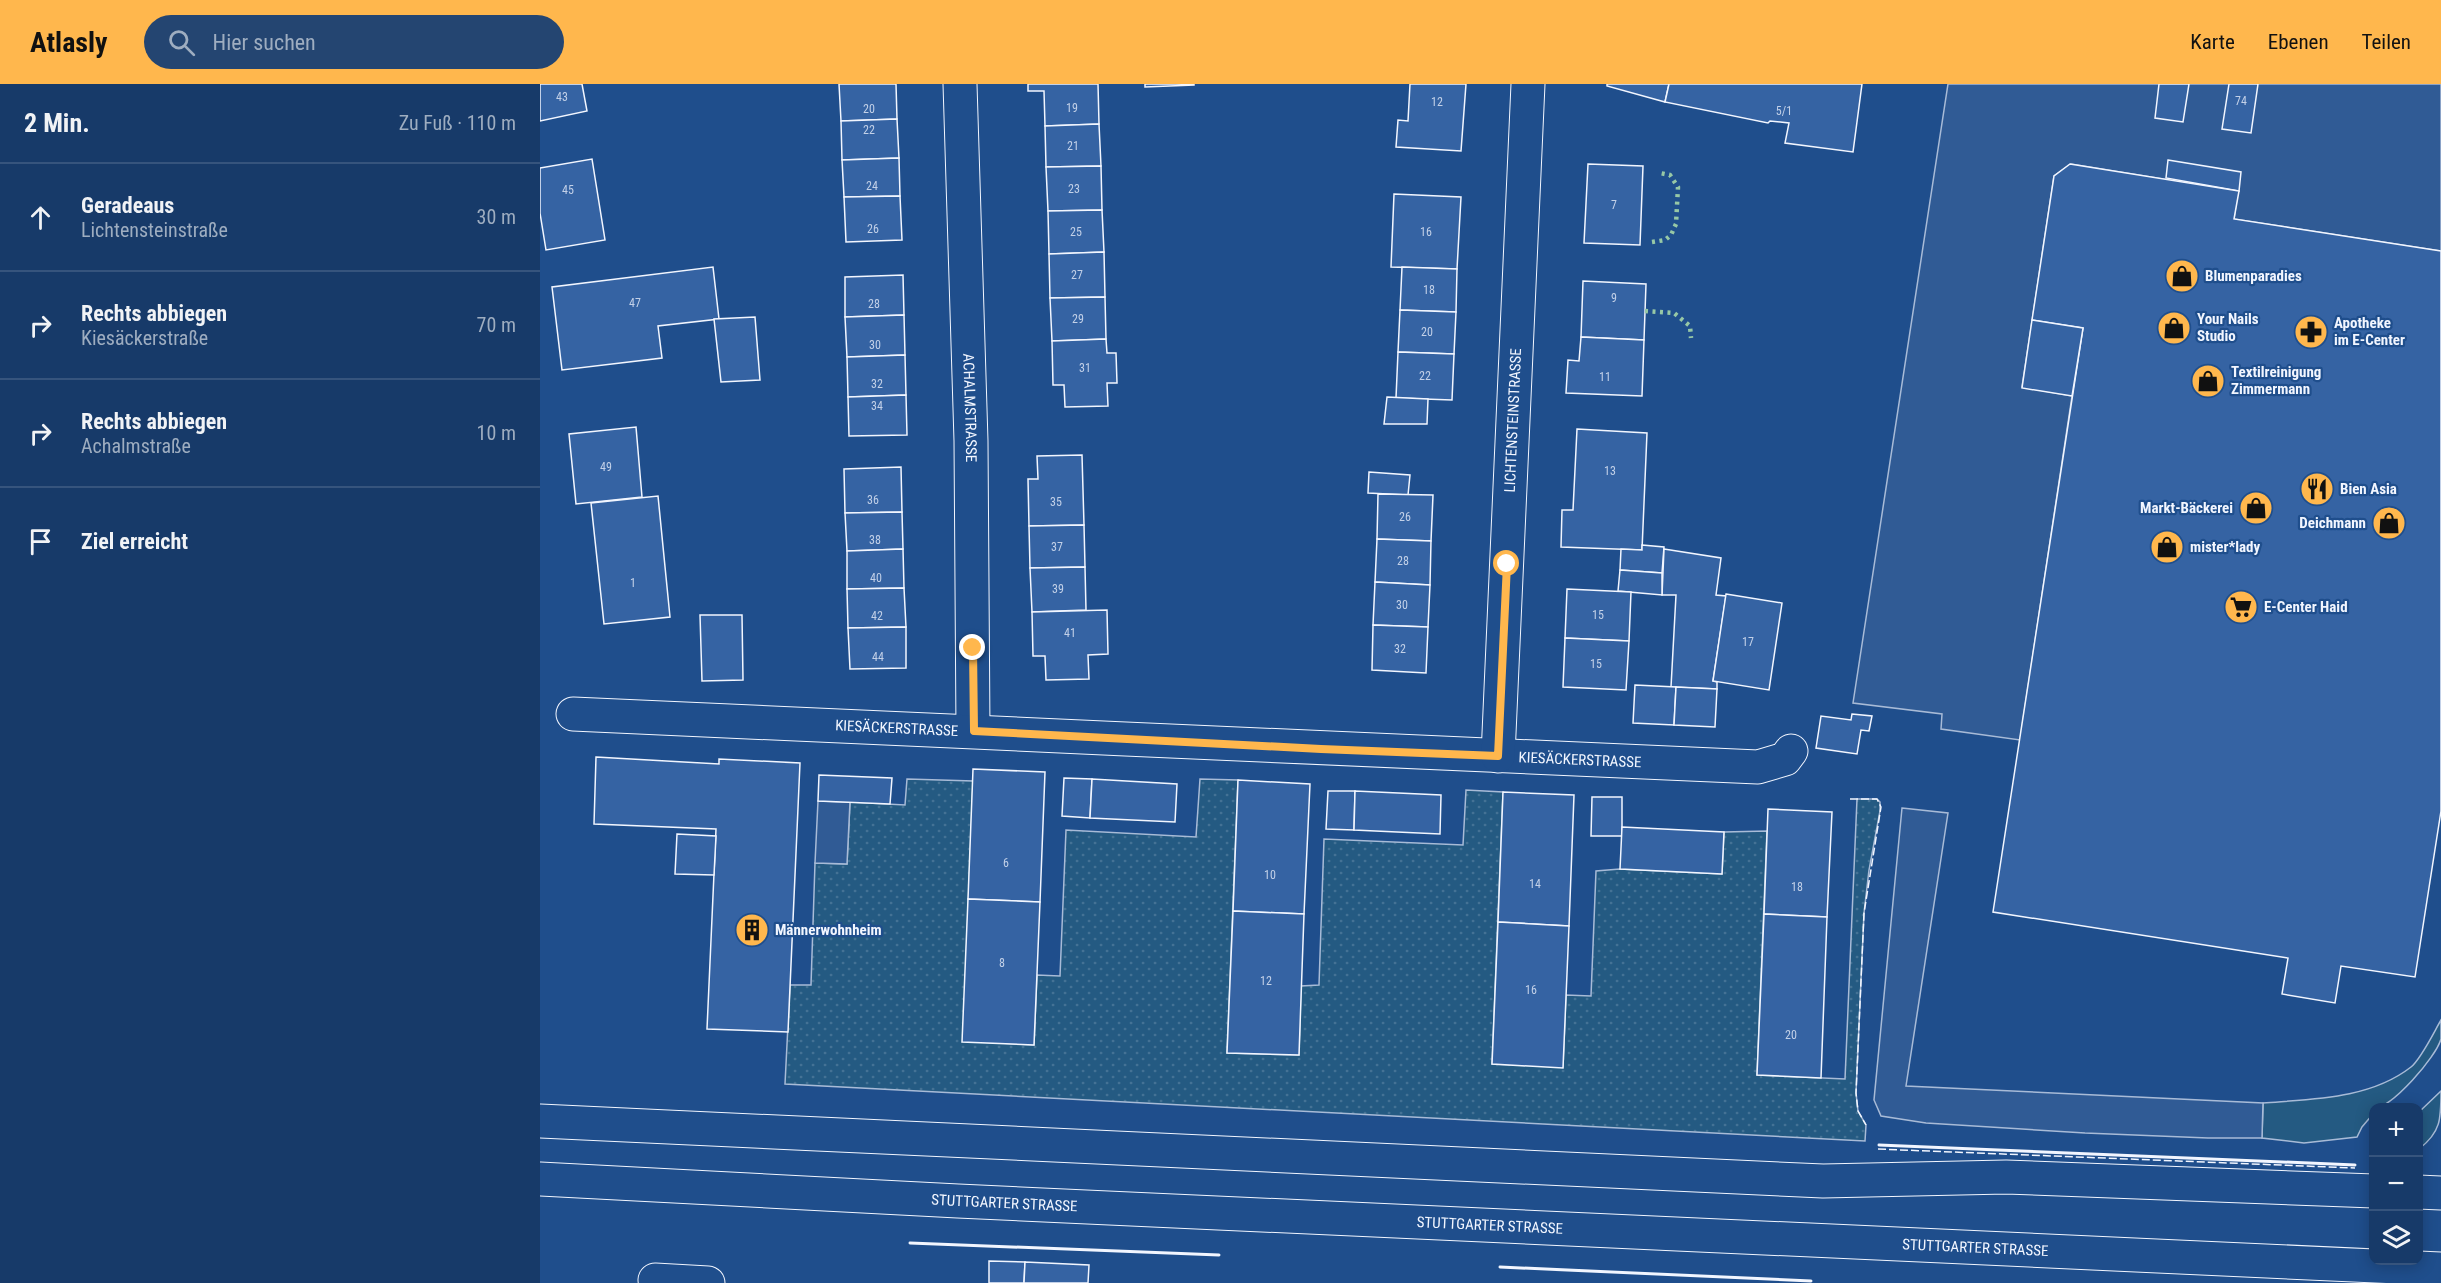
<!DOCTYPE html>
<html lang="de">
<head>
<meta charset="utf-8">
<style>
  :root { --surface:#173a69; --page:#244571; --text:#f1f3f6; --muted:#9eadc0; --line:#36547d; --accent:#ffb74d }
  body { margin:0; font-family:"Roboto Condensed",sans-serif; background:var(--page); color:var(--text) }
  .controls { position:absolute; right:18px; bottom:18px; display:grid; overflow:hidden; border-radius:12px; box-shadow:0 3px 15px #0003 }
  .controls button { width:54px; height:54px; display:grid; place-items:center; padding:0; border:0; border-bottom:2px solid var(--line); background:var(--surface); color:var(--text); font:30px sans-serif }
  .stop { position:absolute; width:18px; height:18px; margin:-14px; border:4px solid #ffb74d; border-radius:50%; background:#fff }
  .stop.end { background:#ffb74d; border-color:#fff; box-shadow:0 2px 6px #0008 }
  .list { margin:0; padding:0; list-style:none }
  h2 { display:flex; justify-content:space-between; align-items:center; height:78px; margin:0; padding:0 24px; font-size:26px }
  h2 small { font-size:20px; font-weight:400; color:var(--muted) }
  .list li { display:grid; grid-template-columns:39px 1fr auto; gap:18px; align-items:center; box-sizing:border-box; height:108px; padding:0 24px; border-top:2px solid var(--line) }
  .list b { display:block; font-size:22px; white-space:nowrap }
  .list p { margin:0; font-size:20px; white-space:nowrap; color:var(--muted) }
  .list em { font-size:20px; font-style:normal; color:var(--muted) }
  .icon { flex:none; width:33px; height:33px; fill:none; stroke:currentColor; stroke-width:2; stroke-linecap:round; stroke-linejoin:round }
  .map { position:relative; flex:none; width:1901px; height:1199px; overflow:hidden }
  header { display:flex; align-items:center; gap:36px; box-sizing:border-box; height:84px; padding:0 30px; background:var(--accent); color:#111 }
  header strong { font-size:28px }
  nav { display:flex; gap:33px; margin-inline-start:auto; font-size:21px }
  .search { width:420px; height:54px; background:var(--page); display:flex; align-items:center; gap:15px; box-sizing:border-box; padding:0 21px; border-radius:33px; color:var(--muted); font-size:22px }
  main { display:flex }
  aside { flex:1; background:var(--surface) }
  .map>svg:first-child { display:block }
  .grass { fill:#245a82; stroke:#a8bbd7; stroke-width:1.5 }
  .garden { fill:url(#garden-dots); stroke:#a8bbd7; stroke-width:1.5 }
  .parking { fill:#305b95; stroke:#a8bbd7; stroke-width:1.5 }
  .building { fill:#3563a3; stroke:#f2f6ff; stroke-width:1.5 }
  .lines { fill:none; stroke-linecap:round; stroke-linejoin:round }
  .minor-casing { stroke:#f2f6ff; stroke-width:35 }
  .primary-casing { stroke:#f2f6ff; stroke-width:35 }
  .minor { stroke:#1f4e8c; stroke-width:33 }
  .primary { stroke:#1f4e8c; stroke-width:33 }
  .hedge { stroke:#97c8a6; stroke-width:4.5; stroke-dasharray:3 4.5; stroke-linecap:butt }
  .fence { stroke:#f2f6ff; stroke-width:1.5; stroke-dasharray:8 3; stroke-linecap:butt }
  .wall { stroke:#f2f6ff; stroke-width:3 }
  .route { stroke:#ffb74d; stroke-width:8 }
  .labels { text-anchor:middle; stroke-width:4.5; stroke-linejoin:round; paint-order:stroke }
  .number-label { font-size:12px; fill:#c3d1e8 }
  .poi-label { font-size:15px; font-weight:bold; fill:#f2f6ff; stroke:#1f4e8c; text-anchor:start }
  .street-label { font-size:15px; fill:#f2f6ff; stroke:#1f4e8c }
</style>
</head>
<body>
<header>
<strong>Atlasly</strong>
<div class="search"><svg class="icon" aria-label="search" viewBox="0 0 24 24"><circle cx="10" cy="10" r="6"/><path d="M15 15l6 6"/></svg>Hier suchen</div>
<nav><a>Karte</a><a>Ebenen</a><a>Teilen</a></nav>
</header>
<main>
<aside>
<h2>2 Min.<small>Zu Fuß · 110 m</small></h2>
<ul class="list">
<li><svg class="icon" aria-label="ahead" viewBox="0 0 24 24"><path d="M12 20V5M6 11l6-6 6 6"/></svg><div><b>Geradeaus</b><p>Lichtensteinstraße</p></div><em>30 m</em></li>
<li><svg class="icon" aria-label="right" viewBox="0 0 24 24"><path d="M7 20v-9h11M14 6l5 5-5 5"/></svg><div><b>Rechts abbiegen</b><p>Kiesäckerstraße</p></div><em>70 m</em></li>
<li><svg class="icon" aria-label="right" viewBox="0 0 24 24"><path d="M7 20v-9h11M14 6l5 5-5 5"/></svg><div><b>Rechts abbiegen</b><p>Achalmstraße</p></div><em>10 m</em></li>
<li><svg class="icon" aria-label="arrive" viewBox="0 0 24 24"><path d="M6 21V4h12l-3 4 3 4H6"/></svg><div><b>Ziel erreicht</b></div></li>
</ul>
</aside>
<div class="map">
<svg width="1901" height="1199" viewBox="0 0 1901 1199">
  <defs>
    <pattern id="garden-dots" width="8" height="8" patternUnits="userSpaceOnUse" patternTransform="scale(1.5)"><rect width="8" height="8" fill="#245a82"/><path d="M2 2h.1M6 6h.1" fill="none" stroke="#447295" stroke-width="1.8" stroke-linecap="round"/></pattern>
  </defs>
  <rect width="100%" height="100%" fill="#1f4e8c"/>
  <g class="grass">
    <path d="M1901 936C1901 942 1901 950 1901 955 1896 973 1852 1024 1834 1024L1833 1030 1822 1043 1817 1053 1764 1059 1722 1054 1723 1019C1773 1015 1830 1015 1871 983 1881 975 1894 948 1901 936Z"/>
    <path d="M1901 1007C1901 1035 1901 1048 1879 1065V1028Z"/>
  </g>
  <path class="garden" d="M367 695 433 697 423 957 494 961 497 891 520 892 526 746 656 753 660 695 698 696 687 969 759 971 761 902 779 901 784 755 923 761 926 706 963 708 952 980 1023 983 1026 911 1051 912 1056 787 1080 785 1182 790 1184 748 1227 747 1217 991 1305 995 1317 715H1337L1340 718V727L1329 786 1324 829 1316 1009 1318 1027 1326 1041 1325 1057 245 1000 250 901H271L275 779 307 780 310 718 365 721Z"/>
  <g class="parking">
    <path d="M1408 0H1901V167L1694 135 1698 107 1531 80 1514 92 1482 303 1532 312 1480 656 1401 645 1402 630 1313 619Z"/>
    <path d="M278 717 310 718 307 780 275 779Z"/>
    <path d="M1362 724 1408 729 1366 1002 1723 1019 1722 1054H1668L1545 1049 1386 1039 1341 1032 1334 1016Z"/>
  </g>
  <g class="building">
    <path d="M0 0H42L47 27 0 37Z"/>
    <path d="M299 0H356L357 35 301 37Z"/>
    <path d="M488 0H558L559 40 505 42 504 7H488Z"/>
    <path d="M605 0H654V1L605 3Z"/>
    <path d="M870 0H926L921 67 856 63 858 36 868 37Z"/>
    <path d="M1067 0H1129L1125 18 1067 2Z"/>
    <path d="M1129 0H1322L1313 68 1245 59 1249 39 1230 37 1228 39 1125 18Z"/>
    <path d="M1619 0H1649L1643 38 1615 34Z"/>
    <path d="M1689 0H1718L1711 49 1682 45Z"/>
    <path d="M357 35 359 74 302 76 301 37Z"/>
    <path d="M559 40 561 82 506 83 505 42Z"/>
    <path d="M359 74 360 112 304 113 302 76Z"/>
    <path d="M52 75 65 156 6 166 0 129V84Z"/>
    <path d="M1628 76 1701 88 1699 107 1626 94Z"/>
    <path d="M1048 80 1103 82 1100 161 1044 159Z"/>
    <path d="M1530 80 1699 107 1694 135 1901 167V727L1875 893 1801 882 1795 919 1742 910 1748 874 1453 828 1543 244 1492 236 1514 92Z"/>
    <path d="M561 82 562 126 508 127 506 83Z"/>
    <path d="M854 110 921 113 917 185 851 183Z"/>
    <path d="M360 112 362 156 306 158 304 113Z"/>
    <path d="M562 126 564 168 509 170 508 127Z"/>
    <path d="M564 168 565 213 510 214 509 170Z"/>
    <path d="M173 183 179 235 118 242 122 274 22 286 12 203Z"/>
    <path d="M862 183 917 185 916 228 860 226Z"/>
    <path d="M363 191 364 231 305 233V193Z"/>
    <path d="M1043 197 1106 200 1104 256 1041 253Z"/>
    <path d="M565 213 566 255 512 257 510 214Z"/>
    <path d="M860 226 916 228 914 270 858 268Z"/>
    <path d="M364 231 365 271 307 273 305 233Z"/>
    <path d="M215 233 220 296 181 298 174 235Z"/>
    <path d="M1492 236 1543 244 1532 312 1482 304Z"/>
    <path d="M1041 253 1104 256 1102 312 1026 309 1028 276 1039 277Z"/>
    <path d="M566 255 567 269H576L577 299H567L568 322 525 323 524 301H513L512 257Z"/>
    <path d="M858 268 914 270 912 316 856 314Z"/>
    <path d="M365 271 366 311 308 313 307 273Z"/>
    <path d="M366 311 367 351 309 352 308 313Z"/>
    <path d="M847 313 888 315 887 340H844Z"/>
    <path d="M96 343 102 413 36 420 29 350Z"/>
    <path d="M1037 345 1107 349 1102 466 1021 463 1022 426H1033Z"/>
    <path d="M542 371 544 441 489 442 488 395H498L497 372Z"/>
    <path d="M361 383 362 428 305 429 304 385Z"/>
    <path d="M829 388 870 391 868 411 828 409Z"/>
    <path d="M838 410 893 411 891 457 837 455Z"/>
    <path d="M118 412 130 533 64 540 51 419Z"/>
    <path d="M362 428 363 465 307 467 305 429Z"/>
    <path d="M544 441 545 483 490 484 489 442Z"/>
    <path d="M837 455 891 457 890 501 835 498Z"/>
    <path d="M1102 461 1124 463 1122 489 1080 486 1081 465 1102 466Z"/>
    <path d="M363 465 364 504 307 505V467Z"/>
    <path d="M1124 465 1181 474 1176 511 1186 512 1173 597 1177 598V605L1131 603 1136 511H1122Z"/>
    <path d="M545 483 546 526 492 528 490 484Z"/>
    <path d="M1080 486 1122 489V511L1078 507Z"/>
    <path d="M835 498 890 501 888 543 833 541Z"/>
    <path d="M364 504 366 543 308 544 307 505Z"/>
    <path d="M1027 505 1091 508 1089 557 1025 554Z"/>
    <path d="M1186 510 1242 519 1229 606 1173 597Z"/>
    <path d="M567 526 568 570 548 571 549 595 506 596 505 572H493L492 528Z"/>
    <path d="M160 531H202L203 596 162 597Z"/>
    <path d="M833 541 888 543 886 589 832 586Z"/>
    <path d="M366 543V584L310 585 308 544Z"/>
    <path d="M1025 554 1089 557 1086 606 1023 603Z"/>
    <path d="M1095 601 1136 603 1134 641 1093 639Z"/>
    <path d="M1136 603 1177 605 1175 643 1134 641Z"/>
    <path d="M1312 630 1332 632 1329 647 1321 646 1317 670 1276 664 1281 632 1311 636Z"/>
    <path d="M56 673 179 680V675L260 679 248 948 167 945 176 745 54 740Z"/>
    <path d="M433 685 505 688 500 818 428 815Z"/>
    <path d="M279 691 352 694 350 720 278 717Z"/>
    <path d="M524 694 552 695 550 734 522 732Z"/>
    <path d="M552 695 637 700 635 738 550 734Z"/>
    <path d="M698 696 770 700 764 830 693 827Z"/>
    <path d="M788 707H815L814 746 786 745Z"/>
    <path d="M815 707 901 711 900 750 814 746Z"/>
    <path d="M963 708 1034 711 1029 842 958 838Z"/>
    <path d="M1052 713H1082V752H1051Z"/>
    <path d="M1228 725 1292 728 1287 833 1224 830Z"/>
    <path d="M1082 743 1184 748 1182 790 1080 785Z"/>
    <path d="M137 750 176 752 174 791 135 790Z"/>
    <path d="M428 815 500 818 494 961 422 958Z"/>
    <path d="M693 827 764 830 759 971 687 969Z"/>
    <path d="M1224 830 1287 833 1281 994 1217 991Z"/>
    <path d="M958 838 1029 842 1023 984 952 980Z"/>
    <path d="M449 1177 485 1178 484 1199H449Z"/>
    <path d="M485 1178 549 1181 548 1199H484Z"/>
  </g>
  <g class="lines">
    <defs>
      <g id="minor">
        <path id="s1" d="M420 0 431 357 433 647"/>
        <path id="s2" d="M33 630C428 646 823 668 1218 683L1245 675 1251 667"/>
        <path id="s3" d="M958 672 988 0"/>
        <path d="M115 1196 168 1199"/>
      </g>
      <g id="primary">
        <path d="M0 1037 1283 1097 1466 1093 1834 1107"/>
        <path id="s4" d="M0 1095 418 1117 1901 1185"/>
        <path d="M1878 1108 1901 1109"/>
      </g>
    </defs>
    <use href="#minor" class="minor-casing"/>
    <use href="#primary" class="primary-casing"/>
    <use href="#minor" class="minor"/>
    <use href="#primary" class="primary"/>
    <g class="hedge">
      <path d="M1112 158 1125 156 1131 151 1136 140 1138 103 1130 91 1120 89"/>
      <path d="M1105 227 1134 229 1150 242 1151 254"/>
    </g>
    <g class="fence">
      <path d="M1310 715H1337L1341 723 1324 829 1316 1009 1318 1027 1326 1041"/>
      <path d="M1338 1065 1815 1084"/>
    </g>
    <g class="wall">
      <path d="M1339 1061 1815 1081"/>
      <path d="M370 1159 679 1171"/>
      <path d="M960 1183 1271 1197"/>
    </g>
  </g>
  <g class="lines">
    <path class="route" d="M433 564 434 647 781 665 958 672 967 480"/>
  </g>
  <defs>
    <symbol id="shop-disc" viewBox="-11 -11 22 22"><circle r="9.5" fill="#ffb74d" stroke="#1f4e8c"/><path d="M-5-2.5h2.3a2.7 3.5 0 0 1 5.4 0H5L5.5 6h-11ZM-1.5-2.5h3a1.5 2.3 0 0 0-3 0Z" fill="#111"/></symbol>
    <symbol id="pharmacy-disc" viewBox="-11 -11 22 22"><circle r="9.5" fill="#ffb74d" stroke="#1f4e8c"/><path d="M-2-6h4v4h4v4h-4v4h-4v-4h-4v-4h4Z" fill="#111"/></symbol>
    <symbol id="restaurant-disc" viewBox="-11 -11 22 22"><circle r="9.5" fill="#ffb74d" stroke="#1f4e8c"/><path d="M-5-6h1v4h1v-4h1v4h1v-4h1v5L-1.5 .5V6h-2V.5L-5-1ZM5-6V6H3V1.5H1.5Q1.5-4 5-6Z" fill="#111"/></symbol>
    <symbol id="supermarket-disc" viewBox="-11 -11 22 22"><circle r="9.5" fill="#ffb74d" stroke="#1f4e8c"/><path d="M-6-5.5h2.5l.6 2H6L4.5 2H-2.5L-4.4-4H-6ZM-1.5 3.2a1.3 1.3 0 1 0 .1 0ZM3 3.2a1.3 1.3 0 1 0 .1 0Z" fill="#111"/></symbol>
    <symbol id="building-disc" viewBox="-11 -11 22 22"><circle r="9.5" fill="#ffb74d" stroke="#1f4e8c"/><path d="M-4-6H4V6H1V3H-1V6H-4ZM-2.5-4.3h1.7v1.8h-1.7ZM.8-4.3h1.7v1.8H.8ZM-2.5-1h1.7V.8h-1.7ZM.8-1h1.7V.8H.8Z" fill="#111"/></symbol>
  </defs>
  <g fill-rule="evenodd">
    <use href="#shop-disc" x="1623" y="173" width="38" height="38"/>
    <use href="#shop-disc" x="1615" y="225" width="38" height="38"/>
    <use href="#pharmacy-disc" x="1752" y="229" width="38" height="38"/>
    <use href="#shop-disc" x="1649" y="278" width="38" height="38"/>
    <use href="#restaurant-disc" x="1758" y="386" width="38" height="38"/>
    <use href="#shop-disc" x="1697" y="405" width="38" height="38"/>
    <use href="#shop-disc" x="1830" y="420" width="38" height="38"/>
    <use href="#shop-disc" x="1608" y="444" width="38" height="38"/>
    <use href="#supermarket-disc" x="1682" y="504" width="38" height="38"/>
    <use href="#building-disc" x="193" y="827" width="38" height="38"/>
  </g>
  <g class="labels">
    <g class="number-label">
      <text x="22" y="17">43</text>
      <text x="1701" y="21">74</text>
      <text x="897" y="22">12</text>
      <text x="532" y="28">19</text>
      <text x="329" y="29">20</text>
      <text x="1244" y="31">5/1</text>
      <text x="329" y="50">22</text>
      <text x="533" y="66">21</text>
      <text x="332" y="106">24</text>
      <text x="534" y="109">23</text>
      <text x="28" y="110">45</text>
      <text x="1074" y="125">7</text>
      <text x="333" y="149">26</text>
      <text x="536" y="152">25</text>
      <text x="886" y="152">16</text>
      <text x="537" y="195">27</text>
      <text x="889" y="210">18</text>
      <text x="1074" y="218">9</text>
      <text x="95" y="223">47</text>
      <text x="334" y="224">28</text>
      <text x="538" y="239">29</text>
      <text x="887" y="252">20</text>
      <text x="335" y="265">30</text>
      <text x="545" y="288">31</text>
      <text x="885" y="296">22</text>
      <text x="1065" y="297">11</text>
      <text x="337" y="304">32</text>
      <text x="337" y="326">34</text>
      <text x="66" y="387">49</text>
      <text x="1070" y="391">13</text>
      <text x="333" y="420">36</text>
      <text x="516" y="422">35</text>
      <text x="865" y="437">26</text>
      <text x="335" y="460">38</text>
      <text x="517" y="467">37</text>
      <text x="863" y="481">28</text>
      <text x="336" y="498">40</text>
      <text x="93" y="503">1</text>
      <text x="518" y="509">39</text>
      <text x="862" y="525">30</text>
      <text x="1058" y="535">15</text>
      <text x="337" y="536">42</text>
      <text x="530" y="553">41</text>
      <text x="1208" y="562">17</text>
      <text x="860" y="569">32</text>
      <text x="338" y="577">44</text>
      <text x="1056" y="584">15</text>
      <text x="466" y="783">6</text>
      <text x="730" y="795">10</text>
      <text x="995" y="804">14</text>
      <text x="1257" y="807">18</text>
      <text x="462" y="883">8</text>
      <text x="726" y="901">12</text>
      <text x="991" y="910">16</text>
      <text x="1251" y="955">20</text>
    </g>
    <g class="poi-label">
      <text x="1665" y="197">Blumenparadies</text>
      <text x="1657" y="240">Your Nails<tspan x="1657" dy="17">Studio</tspan></text>
      <text x="1794" y="244">Apotheke<tspan x="1794" dy="17">im E-Center</tspan></text>
      <text x="1691" y="293">Textilreinigung<tspan x="1691" dy="17">Zimmermann</tspan></text>
      <text x="1800" y="410">Bien Asia</text>
      <text x="1693" y="429" text-anchor="end">Markt-Bäckerei</text>
      <text x="1826" y="444" text-anchor="end">Deichmann</text>
      <text x="1650" y="468">mister*lady</text>
      <text x="1724" y="528">E-Center Haid</text>
      <text x="235" y="851">Männerwohnheim</text>
    </g>
    <g class="street-label">
      <text dy="5" stroke="none"><textPath href="#s1" startOffset="324">ACHALMSTRASSE</textPath></text>
      <text dy="5" stroke="none"><textPath href="#s3" startOffset="336">LICHTENSTEINSTRASSE</textPath></text>
      <text dy="5" stroke="none"><textPath href="#s2" startOffset="324">KIESÄCKERSTRASSE</textPath></text>
      <text dy="5" stroke="none"><textPath href="#s2" startOffset="1008">KIESÄCKERSTRASSE</textPath></text>
      <text dy="5" stroke="none"><textPath href="#s4" startOffset="465">STUTTGARTER STRASSE</textPath></text>
      <text dy="5" stroke="none"><textPath href="#s4" startOffset="951">STUTTGARTER STRASSE</textPath></text>
      <text dy="5" stroke="none"><textPath href="#s4" startOffset="1437">STUTTGARTER STRASSE</textPath></text>
    </g>
  </g>
</svg>
<div class="controls">
<button>+</button>
<button>−</button>
<button><svg class="icon" aria-label="layers" viewBox="0 0 24 24"><path d="M12 4l9 5-9 5-9-5zM3 14l9 5 9-5"/></svg></button>
</div>
<div class="stop" style="left:967px;top:480px"></div>
<div class="stop end" style="left:433px;top:564px"></div>
</div>
</main>
</body>
</html>
